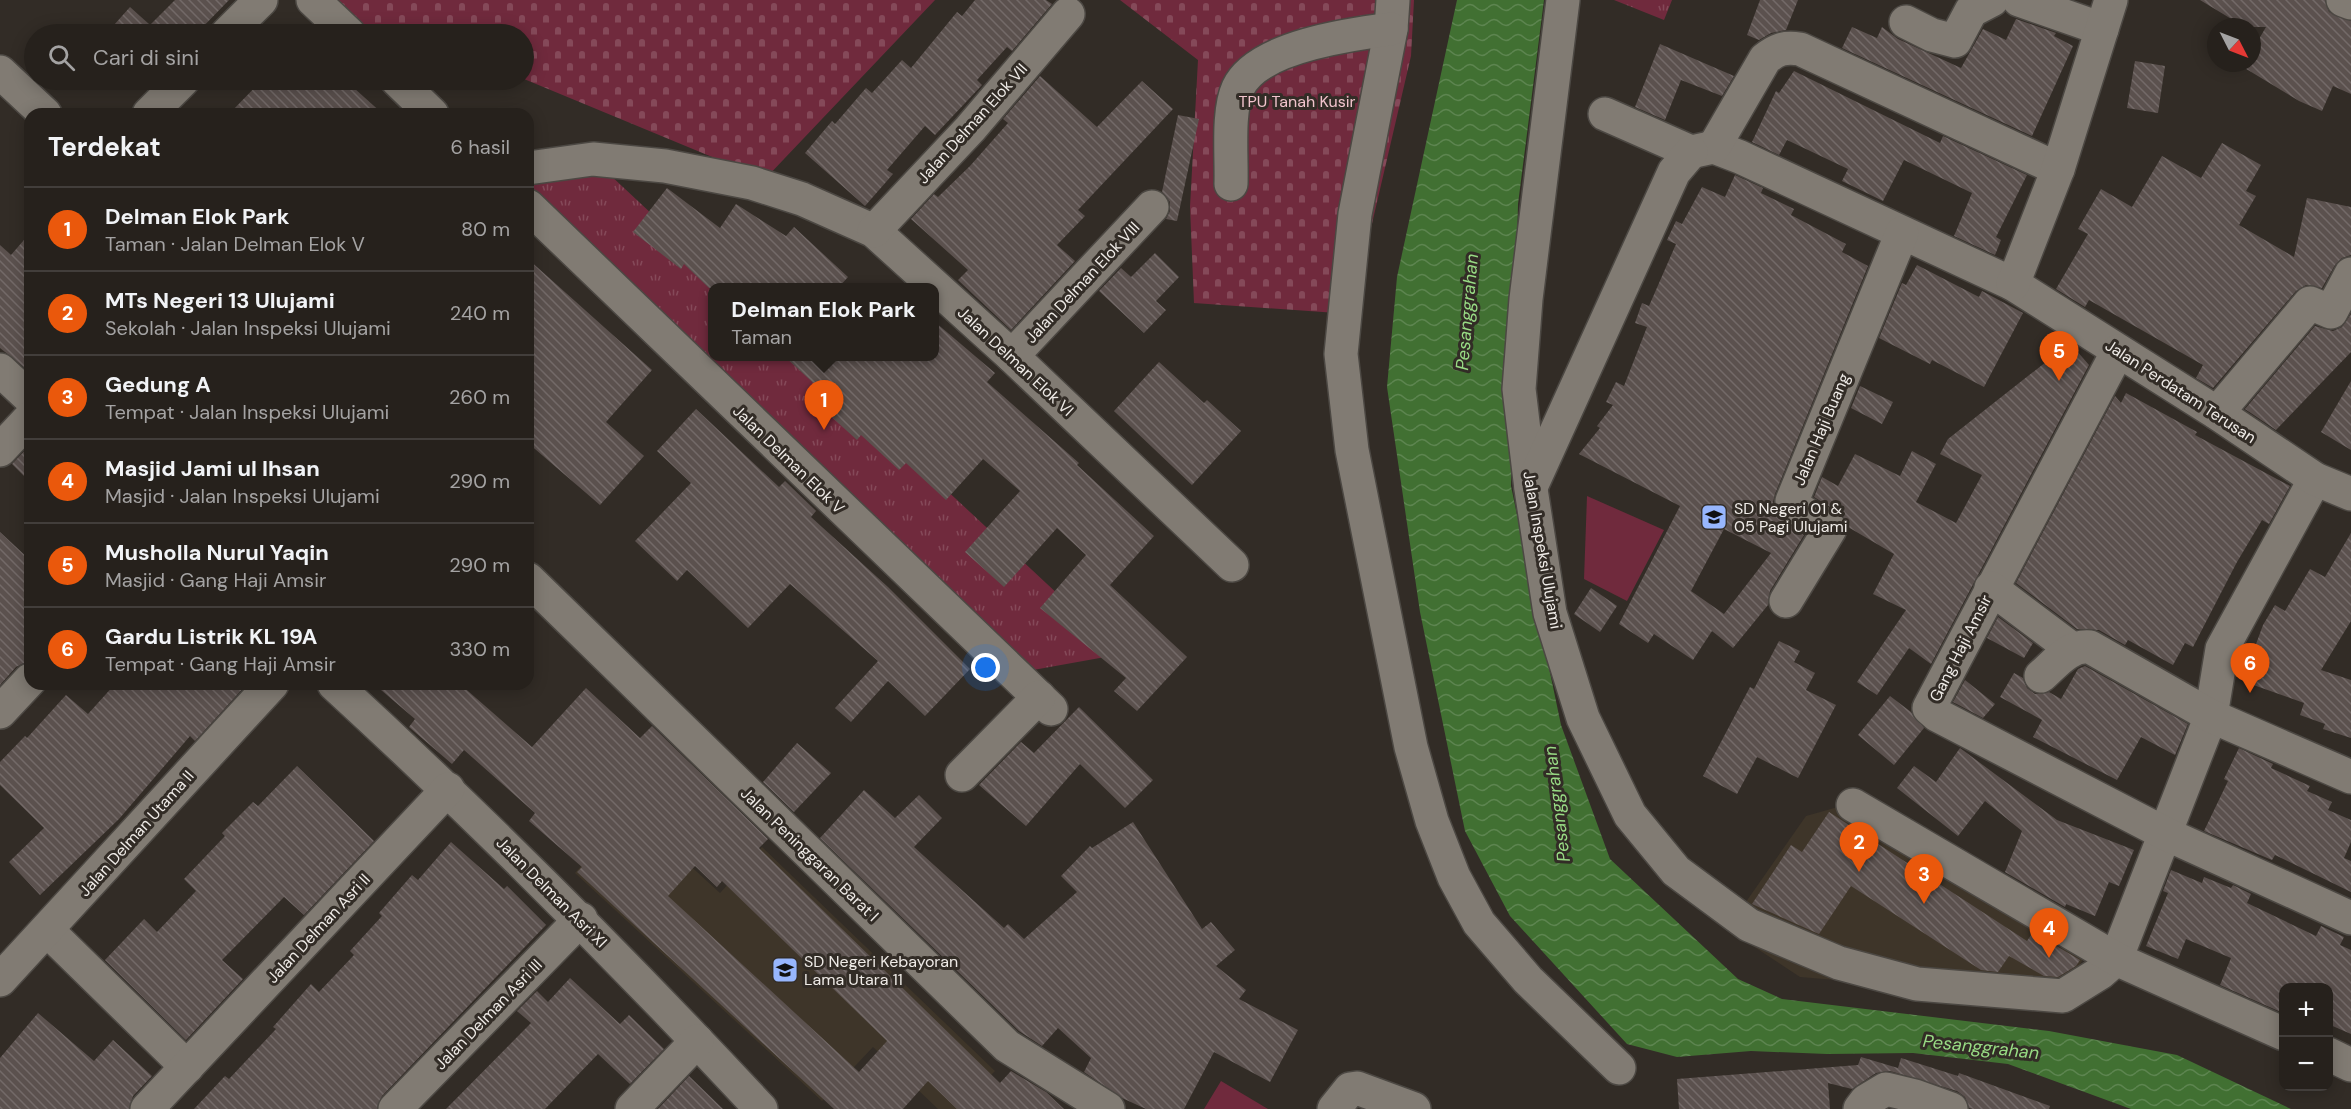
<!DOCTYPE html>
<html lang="id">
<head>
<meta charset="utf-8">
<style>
  :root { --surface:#26211c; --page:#322e29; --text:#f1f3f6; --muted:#a4a3a3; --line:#423e3b; --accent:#ea580c }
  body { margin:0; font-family:"DM Sans",sans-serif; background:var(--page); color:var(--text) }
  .controls { position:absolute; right:18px; bottom:18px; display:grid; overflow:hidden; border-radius:12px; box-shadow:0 3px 15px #0003 }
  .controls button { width:54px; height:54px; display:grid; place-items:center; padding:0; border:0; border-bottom:2px solid var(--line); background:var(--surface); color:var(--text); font:30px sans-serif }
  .compass { position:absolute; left:2207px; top:18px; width:54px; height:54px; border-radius:50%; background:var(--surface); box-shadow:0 3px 15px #0003; rotate:132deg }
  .you { position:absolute; left:986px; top:668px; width:21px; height:21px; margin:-15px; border:4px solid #fff; border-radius:50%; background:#1a73e8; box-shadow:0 0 0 9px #1a73e833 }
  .badge { display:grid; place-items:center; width:39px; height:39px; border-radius:50%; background:var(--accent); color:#fff; font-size:20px; font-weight:700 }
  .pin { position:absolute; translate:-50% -50px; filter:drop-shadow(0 2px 3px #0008) }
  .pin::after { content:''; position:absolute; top:32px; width:21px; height:18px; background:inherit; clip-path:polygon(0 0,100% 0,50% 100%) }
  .popup { position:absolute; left:708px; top:283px; width:231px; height:78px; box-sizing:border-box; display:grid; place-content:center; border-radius:12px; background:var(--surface); filter:drop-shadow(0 2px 4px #0005); font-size:20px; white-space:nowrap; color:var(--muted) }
  .popup b { font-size:22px; color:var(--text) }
  .popup::after { content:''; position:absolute; left:50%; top:100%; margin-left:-12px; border:12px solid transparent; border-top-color:var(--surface) }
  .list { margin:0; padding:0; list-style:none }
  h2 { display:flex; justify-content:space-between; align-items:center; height:78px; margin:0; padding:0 24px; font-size:26px }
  h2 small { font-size:20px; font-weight:400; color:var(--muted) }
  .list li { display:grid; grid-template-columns:39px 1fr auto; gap:18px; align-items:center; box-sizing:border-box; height:84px; padding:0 24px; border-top:2px solid var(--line) }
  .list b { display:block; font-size:22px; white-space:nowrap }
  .list p { margin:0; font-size:20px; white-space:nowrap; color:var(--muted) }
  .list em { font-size:20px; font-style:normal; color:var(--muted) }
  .icon { flex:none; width:33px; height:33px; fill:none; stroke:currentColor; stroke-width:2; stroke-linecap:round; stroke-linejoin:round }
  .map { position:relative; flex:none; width:2351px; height:1109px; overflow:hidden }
  .search { position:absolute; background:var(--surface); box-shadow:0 3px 15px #0003; left:24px; top:24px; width:510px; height:66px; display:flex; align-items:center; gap:15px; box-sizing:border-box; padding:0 21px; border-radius:33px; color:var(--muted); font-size:22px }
  .panel { position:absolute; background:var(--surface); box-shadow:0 3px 15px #0003; left:24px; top:108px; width:510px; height:582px; border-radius:18px }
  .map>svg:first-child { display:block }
  .built { fill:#3e3529 }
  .grass { fill:url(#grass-tufts) }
  .cemetery { fill:url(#cemetery-stones) }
  .pitch { fill:#702a3d }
  .water { fill:url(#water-waves) }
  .building { fill:url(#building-back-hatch); fill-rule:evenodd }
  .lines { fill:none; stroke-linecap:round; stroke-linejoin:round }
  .minor-casing { stroke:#4c4843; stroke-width:36 }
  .minor { stroke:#817b73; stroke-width:33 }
  .labels { text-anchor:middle; stroke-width:6; stroke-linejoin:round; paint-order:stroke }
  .park-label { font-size:16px; fill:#f2c4cd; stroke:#322c26 }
  .street-label { font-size:16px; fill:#efebe7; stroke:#322c26 }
  .poi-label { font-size:16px; fill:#efebe7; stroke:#322c26; text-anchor:start }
  .water-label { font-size:18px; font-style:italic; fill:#98db84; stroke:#322c26 }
</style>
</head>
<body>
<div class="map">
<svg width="2351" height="1109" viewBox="0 0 2351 1109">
  <defs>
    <pattern id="grass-tufts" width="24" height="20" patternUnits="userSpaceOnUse" patternTransform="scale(1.5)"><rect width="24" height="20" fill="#702a3d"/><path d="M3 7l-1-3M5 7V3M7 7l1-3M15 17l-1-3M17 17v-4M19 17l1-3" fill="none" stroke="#854959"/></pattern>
    <pattern id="cemetery-stones" width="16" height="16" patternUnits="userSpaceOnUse" patternTransform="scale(1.5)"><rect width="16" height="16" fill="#702a3d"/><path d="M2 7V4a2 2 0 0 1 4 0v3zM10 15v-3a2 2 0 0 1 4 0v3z" fill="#854959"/></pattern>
    <pattern id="water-waves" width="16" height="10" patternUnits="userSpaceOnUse" patternTransform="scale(1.5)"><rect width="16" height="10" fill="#417032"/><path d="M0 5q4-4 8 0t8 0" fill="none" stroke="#5d8550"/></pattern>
    <pattern id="building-back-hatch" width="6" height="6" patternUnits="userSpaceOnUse" patternTransform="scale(1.5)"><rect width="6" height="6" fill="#5b514e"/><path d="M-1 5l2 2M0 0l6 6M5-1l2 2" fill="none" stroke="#736a68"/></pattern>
  </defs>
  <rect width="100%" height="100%" fill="#322c26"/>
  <g class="built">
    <path d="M1838 807 2088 950 2061 999 1800 977 1727 929 1806 816Z"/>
    <path d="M607 836 661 839 720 893 762 847 995 1071 957 1109H938L873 1047 822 1101 575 873Z"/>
  </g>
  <g class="grass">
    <path d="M1614 0H1672L1664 20Z"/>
    <path d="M593 159 730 287 713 288V356L804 357 1122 654 1022 672 528 206V168Z"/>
  </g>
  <g class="cemetery">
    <path d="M333 0H935L765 179 524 79V34H358Z"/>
    <path d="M1120 0H1414L1411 56 1351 314 1194 303 1190 207 1198 60Z"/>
  </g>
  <g class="pitch">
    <path d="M1587 496 1664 530 1627 601 1584 579Z"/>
    <path d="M1221 1081 1268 1109H1204Z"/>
  </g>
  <path class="water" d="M1457 0H1544L1518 204 1511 486 1561 725 1610 859 1738 979 1782 999 2049 1031 2177 1055 2291 1109H2131L2008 1064 1913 1053 1827 1054 1751 1051 1677 1057 1627 1044 1510 916 1465 831 1420 612 1387 387 1397 277Z"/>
  <g class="building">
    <path d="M175 0H229L196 34H106L130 7 150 25Z"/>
    <path d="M975 0H1046L1052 4 1012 51 1007 47 977 80 982 85 935 135 925 126 887 170 893 174 865 206 805 153 832 121 835 124 866 88 872 93 902 60 911 68 957 12 962 16Z"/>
    <path d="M1760 0H1798L1786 30 1771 33 1759 40 1747 35Z"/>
    <path d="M2200 0H2325L2329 12 2351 21V94L2333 86 2322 111 2299 101 2243 67 2245 63H2252V51L2266 27H2229L2233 20Z"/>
    <path d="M2016 19 2056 33 2054 36 2073 46 2032 136 1842 48 1852 27 1877 38 1882 27 1898 39 1961 68 1983 29 2006 40Z"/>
    <path d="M1660 44 1734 76 1722 96 1681 80 1665 120 1635 107Z"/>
    <path d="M2135 61 2165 66 2158 113 2127 108Z"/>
    <path d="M1794 71 1940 143 1943 136 2027 175 1996 237 2001 240 1995 255 1954 236 1972 193 1904 160 1883 201 1842 181 1848 169 1787 140 1779 155 1752 142 1776 91 1779 93Z"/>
    <path d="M1040 76 1097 127 1142 81 1173 109 1078 210 1085 216 1057 245 1075 261 1011 330 958 280 968 270 911 219 934 194 938 197 970 166 1008 123 1003 119Z"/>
    <path d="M262 80H345L383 114H229Z"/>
    <path d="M1178 115 1199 119 1177 221 1166 219 1170 211V202L1162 192Z"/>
    <path d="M2222 143 2261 165 2246 191 2256 196 2239 225 2294 257 2307 198 2351 207V255L2342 258 2335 265 2322 288 2306 285 2296 291 2213 388 2196 378 2203 365 2089 300 2085 307 2056 289 2088 234 2078 229 2101 189 2132 207 2162 156 2201 178Z"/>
    <path d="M1735 175 1763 188 1761 193 1794 209 1791 215 1846 244 1842 252 1868 266 1775 494 1773 502 1779 516 1804 535 1770 591 1768 605 1733 648 1712 631 1693 660 1654 634 1648 643 1619 624 1680 506 1579 454 1600 428 1597 426 1613 405 1606 402 1616 382 1624 386 1647 327 1635 323 1642 303 1649 306 1676 244 1667 240 1676 221 1682 224 1702 187 1725 197ZM1724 529 1771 553 1724 614 1691 591Z"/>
    <path d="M667 188 720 228 736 204 786 236 794 227 848 277 838 288H709L684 264 681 269 633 232Z"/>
    <path d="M30 233V372L0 348V245L11 255Z"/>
    <path d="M1155 253 1179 277 1156 301 1166 310 1144 333 1099 291 1121 268 1131 277Z"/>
    <path d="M528 259 652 370 606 422 644 456 600 505 528 443Z"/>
    <path d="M1917 265 1979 297 1982 291 2023 313 1984 387 1932 360 1930 364 1879 338 1902 283 1906 285Z"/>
    <path d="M2351 314V352L2276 430 2245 409 2315 326 2333 331 2342 327Z"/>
    <path d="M935 322 995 373 987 382 1079 463 1077 465 1154 536 1110 585 1187 657 1137 711 1114 691 1126 678 1040 608 1086 555 1057 528 1004 587 965 552 1020 491 983 459 946 500 906 463 899 470 861 435 857 440 825 411 833 401 785 357H935Z"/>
    <path d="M2070 343 2089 365 1931 664 1909 648 1877 695 1857 682 1906 610 1873 594 1894 554 1848 527 1840 513 1814 497 1822 477 1838 486 1855 454 1900 476 1912 451 1936 464 1916 502 1956 523 1982 475 1940 454 1948 439Z"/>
    <path d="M1159 362 1204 403 1207 400 1241 431 1192 485 1114 411Z"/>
    <path d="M2351 381V450L2321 432Z"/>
    <path d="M1860 386 1893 402 1882 424 1851 408Z"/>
    <path d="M2126 393 2197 432 2195 435 2290 486 2269 524 2262 520 2237 562 2193 647 2185 643 2173 665 2128 640 2125 645 2099 630 2077 629 2016 583 2115 396 2121 403Z"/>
    <path d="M696 409 779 487 785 481 816 511 811 517 888 587 970 669 925 716 888 681 851 722 835 708 878 661 790 584 748 628 687 570 677 581 635 541 691 483 657 451Z"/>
    <path d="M30 445V482L12 464Z"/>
    <path d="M0 532 30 560V660L16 667 0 685Z"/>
    <path d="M2351 533V621L2321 670 2351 680V738L2323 729 2325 724 2300 715 2304 703 2245 682 2248 675 2245 674 2263 625 2275 605 2285 611 2310 569 2325 577Z"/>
    <path d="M1591 588 1617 606 1600 632 1574 614Z"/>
    <path d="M1998 617 2033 643 2024 658 1987 638Z"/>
    <path d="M1779 641 1800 651 1794 662 1815 673 1806 690 1836 705 1798 778 1757 757 1737 794 1703 776 1750 687 1754 689Z"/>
    <path d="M2085 666 2188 724 2175 755 2141 737 2117 780 2033 737 2042 720 2000 697 2014 673 2023 678 2027 688 2035 694 2049 692 2061 699 2078 669Z"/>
    <path d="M1965 680 1995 704 1983 718 1953 702Z"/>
    <path d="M115 684H247L195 741 190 736 119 819 40 895 9 862 44 828 0 785V762L25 736 27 738 66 695 88 714Z"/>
    <path d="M374 684H460L532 747 586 688 640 738 652 726 768 839 759 848 1000 1083 1011 1071 1046 1092 1064 1109H957L928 1081 903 1109H834L577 872 582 867 529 821 535 813 464 750 452 764 409 727 415 719ZM695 866 717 887 722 881 887 1041 859 1072 668 896Z"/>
    <path d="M1890 696 1911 712 1924 728 1894 765 1858 735Z"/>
    <path d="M1079 707 1153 780 1125 808 1080 764 1026 826 979 785 1021 742 1034 753Z"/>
    <path d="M797 743 831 773 794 812 763 782Z"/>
    <path d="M1960 748 2057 820 2134 850 2119 886 2109 882 2095 916 2066 904 2065 907 2005 872 2022 831 1985 801 1958 836 1897 788 1914 766 1936 782Z"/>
    <path d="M2239 748 2273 764 2271 768 2310 786 2307 791 2332 802 2328 810 2351 820V842L2344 858 2351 861V892L2275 855 2272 860 2204 831 2228 781 2224 779Z"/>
    <path d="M297 766 374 841 304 915 284 897 222 960 243 979 186 1040 105 960 144 919 157 932 196 891 184 879 225 836 222 833 253 802 258 806Z"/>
    <path d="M864 790 895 818 919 795 942 818 914 847 1004 928 1008 924 1024 939 1077 892 1061 876 1090 846 1092 848 1133 822 1202 929 1211 922 1235 950 1216 966 1246 990 1239 999 1298 1030 1270 1082 1214 1052 1184 1109H1146L1122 1098 1084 1072 1091 1058 1058 1028 1042 1046 1019 1031 820 838Z"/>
    <path d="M1829 812 2027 941 2033 932 2080 960 2076 966 2058 977 2044 976 2009 956 1998 972 1981 970 1851 886 1819 934 1752 904 1791 845 1802 852Z"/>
    <path d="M451 842 504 889 507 886 546 925 382 1096 377 1109H194L225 1076 229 1079 276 1029 273 1027 311 984 319 992 354 955 350 951 382 916 379 913 412 875 418 880Z"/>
    <path d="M2171 870 2202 883 2204 877 2231 888 2233 885 2251 894 2247 903 2316 936 2321 926 2344 937 2340 945 2351 950V1034L2328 1024V987H2283V1013L2220 985 2231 958 2186 939 2178 959 2146 946 2168 893 2163 891Z"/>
    <path d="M570 978 620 1024 629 1015 664 1049 630 1084 598 1054 545 1109H446L531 1023 517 1011 537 991 548 1002Z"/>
    <path d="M38 1013 94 1061 113 1040 152 1076 133 1096 129 1109H0V1058Z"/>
    <path d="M1861 1057 1898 1068 1901 1058 1958 1076 1959 1073 2050 1106 2049 1109H1973L1969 1108 1965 1097 1957 1091 1890 1071 1876 1073 1852 1089 1828 1083 1830 1109H1679L1677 1079 1858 1065Z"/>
    <path d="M689 1076 723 1109H658Z"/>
  </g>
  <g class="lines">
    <defs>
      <g id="minor">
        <path d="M313 0 349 34"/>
        <path d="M1393 0 1391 29 1355 214 1341 354 1352 450 1411 747 1432 821 1454 877 1479 923 1528 980 1619 1068"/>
        <path d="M1563 0 1526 299 1519 389 1531 489 1550 613 1583 718 1630 815 1676 871 1749 925 1839 963 1917 984 2063 996 2100 973 2116 959 2211 716 2222 649 2315 479"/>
        <path d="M2019 0 2102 29"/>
        <path d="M2343 0 2351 3"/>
        <path d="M1906 22 1932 35 1955 41 1971 11 1992 0"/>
        <path d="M227 34 261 0"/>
        <path d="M0 72 45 114"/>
        <path d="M397 80 432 114"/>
        <path d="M149 114 183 80"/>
        <path d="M1605 114 1691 152 1714 147 1740 157 2013 284 2217 413 2315 479 2351 494"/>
        <path d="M1714 147 1765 59C1777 49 1784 47 1800 49L2058 169"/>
        <path d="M528 168 593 159 665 166 752 183 802 199 874 231 1012 356 1232 565"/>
        <path d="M1231 184C1232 157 1227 112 1238 88 1257 47 1351 34 1391 29"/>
        <path d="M528 206 1051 709"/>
        <path d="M874 231 970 129 1068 14"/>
        <path d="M2013 284 2058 169 2111 0"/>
        <path d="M2118 351 1929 708 1937 715 2166 834 2351 918"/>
        <path d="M1012 356 1152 207"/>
        <path d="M0 370 30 398"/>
        <path d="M2217 413 2310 303 2331 312 2351 274"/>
        <path d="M0 450 30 418"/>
        <path d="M1531 487 1674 172 1691 152"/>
        <path d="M528 579 1007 1046 1108 1109"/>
        <path d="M1991 588 2072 649"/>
        <path d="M1786 601 1830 529 1795 507 1792 501 1902 233"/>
        <path d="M2041 676C2056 663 2069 645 2090 647L2211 716 2351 777"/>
        <path d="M334 684C482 820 624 962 761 1109"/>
        <path d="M0 712 30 680"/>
        <path d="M962 775 1039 697"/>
        <path d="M1853 805 2116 959 2284 1034"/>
        <path d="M47 930 187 1067"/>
        <path d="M0 980 272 684"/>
        <path d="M2328 1054 2351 1065"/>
        <path d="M147 1109 448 789"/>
        <path d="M395 1109 581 919"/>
        <path d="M632 1109 697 1041"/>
        <path d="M1334 1109 1350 1089 1357 1088 1414 1109"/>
        <path d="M1860 1109 1866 1101 1886 1089 1915 1096 1951 1109"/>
      </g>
    </defs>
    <use href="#minor" class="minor-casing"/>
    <use href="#minor" class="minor"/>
  </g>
  <defs>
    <symbol id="school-square" viewBox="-11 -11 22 22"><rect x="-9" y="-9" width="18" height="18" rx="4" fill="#97b6fd" stroke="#322c26"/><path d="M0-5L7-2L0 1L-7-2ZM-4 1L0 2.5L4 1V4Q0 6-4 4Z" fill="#111"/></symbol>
  </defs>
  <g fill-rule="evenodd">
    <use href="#school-square" x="1699" y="502" width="30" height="30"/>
    <use href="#school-square" x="770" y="955" width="30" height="30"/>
  </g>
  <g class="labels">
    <g class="park-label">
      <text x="1297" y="107">TPU Tanah Kusir</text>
    </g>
    <g class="street-label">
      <text transform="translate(972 123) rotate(-48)" y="6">Jalan Delman Elok VII</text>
      <text transform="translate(1082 282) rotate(-47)" y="6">Jalan Delman Elok VIII</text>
      <text transform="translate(1016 361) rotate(43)" y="6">Jalan Delman Elok VI</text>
      <text transform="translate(2181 391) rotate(33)" y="6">Jalan Perdatam Terusan</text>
      <text transform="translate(1821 429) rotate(-67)" y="6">Jalan Haji Buang</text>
      <text transform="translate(789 459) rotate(44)" y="6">Jalan Delman Elok V</text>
      <text transform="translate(1543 550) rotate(80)" y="6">Jalan Inspeksi Ulujami</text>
      <text transform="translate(1960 648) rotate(-63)" y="6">Gang Haji Amsir</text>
      <text transform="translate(136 833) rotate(-48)" y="6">Jalan Delman Utama II</text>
      <text transform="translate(810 854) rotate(44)" y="6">Jalan Peninggaran Barat I</text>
      <text transform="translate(552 892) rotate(45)" y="6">Jalan Delman Asri XI</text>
      <text transform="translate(318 928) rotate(-47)" y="6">Jalan Delman Asri II</text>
      <text transform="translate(488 1014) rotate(-46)" y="6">Jalan Delman Asri III</text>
    </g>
    <g class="poi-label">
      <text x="1734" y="514">SD Negeri 01 &amp;<tspan x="1734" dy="18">05 Pagi Ulujami</tspan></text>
      <text x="804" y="967">SD Negeri Kebayoran<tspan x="804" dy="18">Lama Utara 11</tspan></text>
    </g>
    <g class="water-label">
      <text transform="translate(1467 312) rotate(-85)" y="6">Pesanggrahan</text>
      <text transform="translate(1557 804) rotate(-97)" y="6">Pesanggrahan</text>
      <text transform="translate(1981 1047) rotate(6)" y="6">Pesanggrahan</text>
    </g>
  </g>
</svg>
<div class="controls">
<button>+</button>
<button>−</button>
</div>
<svg class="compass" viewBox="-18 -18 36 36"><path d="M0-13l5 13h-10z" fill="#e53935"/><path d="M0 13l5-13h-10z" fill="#a4a3a3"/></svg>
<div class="you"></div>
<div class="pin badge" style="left:824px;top:430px">1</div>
<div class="popup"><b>Delman Elok Park</b>Taman</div>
<div class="pin badge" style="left:1859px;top:872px">2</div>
<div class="pin badge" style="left:1924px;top:904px">3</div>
<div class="pin badge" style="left:2049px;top:958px">4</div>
<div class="pin badge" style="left:2059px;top:381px">5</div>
<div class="pin badge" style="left:2250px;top:693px">6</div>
<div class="search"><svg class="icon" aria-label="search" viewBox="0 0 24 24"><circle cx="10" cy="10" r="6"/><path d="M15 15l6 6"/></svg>Cari di sini</div>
<section class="panel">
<h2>Terdekat<small>6 hasil</small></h2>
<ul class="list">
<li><span class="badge">1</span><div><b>Delman Elok Park</b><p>Taman · Jalan Delman Elok V</p></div><em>80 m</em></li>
<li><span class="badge">2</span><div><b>MTs Negeri 13 Ulujami</b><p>Sekolah · Jalan Inspeksi Ulujami</p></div><em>240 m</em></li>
<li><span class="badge">3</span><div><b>Gedung A</b><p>Tempat · Jalan Inspeksi Ulujami</p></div><em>260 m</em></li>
<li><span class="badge">4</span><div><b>Masjid Jami ul Ihsan</b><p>Masjid · Jalan Inspeksi Ulujami</p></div><em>290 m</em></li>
<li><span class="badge">5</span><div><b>Musholla Nurul Yaqin</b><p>Masjid · Gang Haji Amsir</p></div><em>290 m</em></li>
<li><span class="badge">6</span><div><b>Gardu Listrik KL 19A</b><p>Tempat · Gang Haji Amsir</p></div><em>330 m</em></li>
</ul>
</section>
</div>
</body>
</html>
